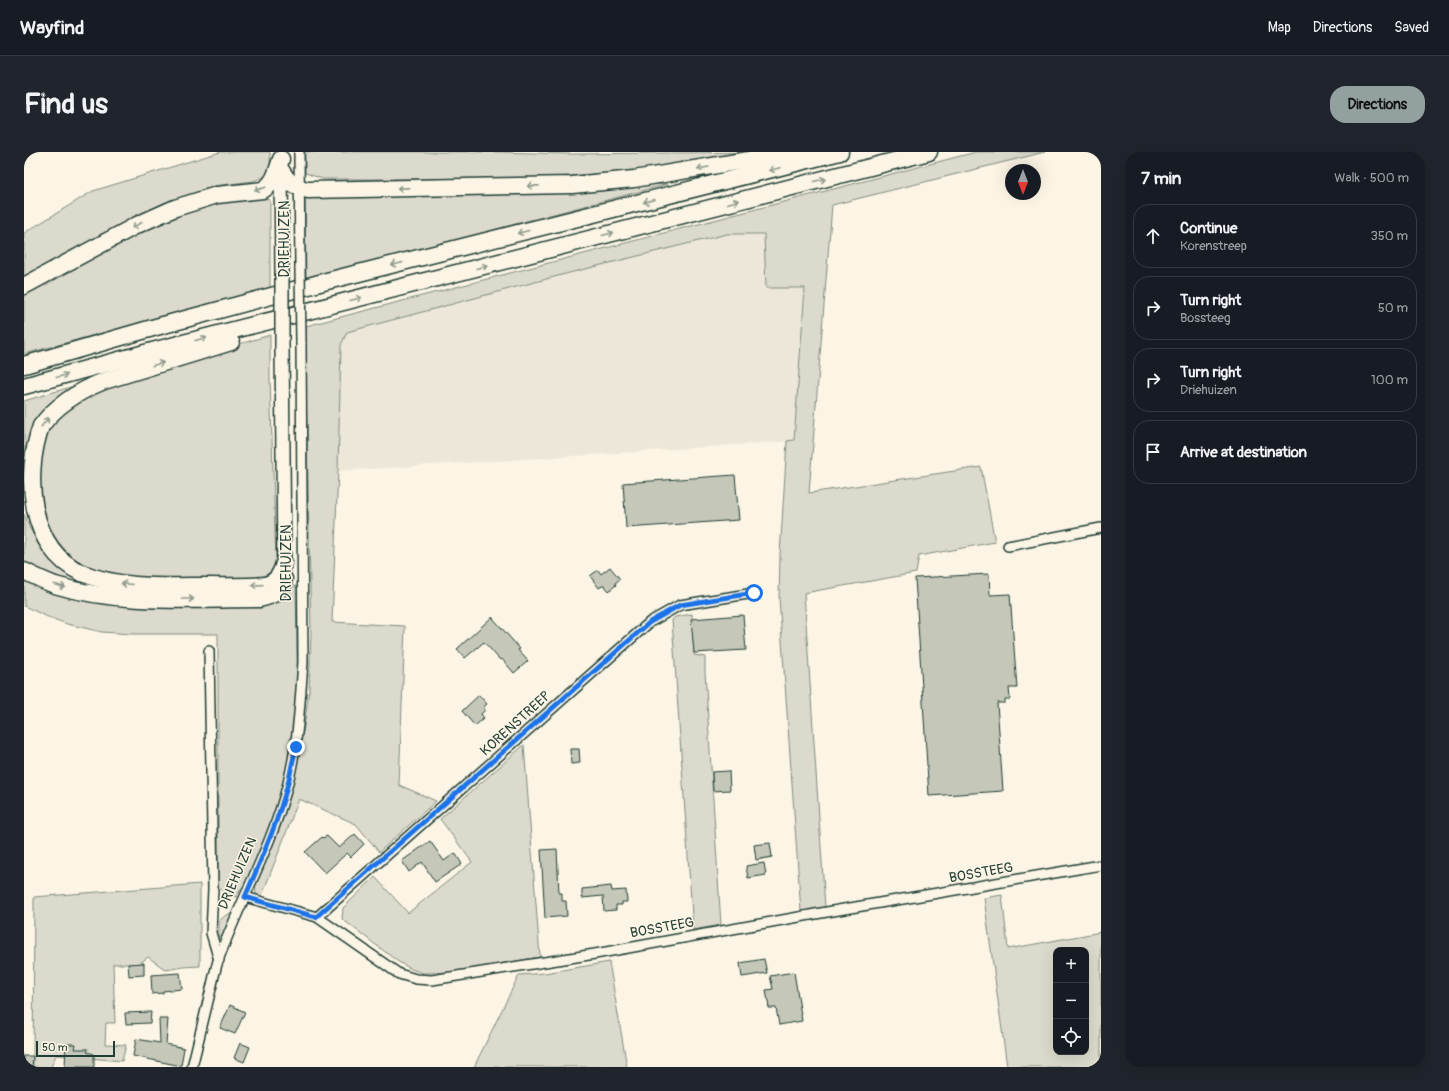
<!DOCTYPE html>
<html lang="en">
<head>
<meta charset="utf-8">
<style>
  :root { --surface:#171b24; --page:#20242c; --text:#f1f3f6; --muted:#9ea1a6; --line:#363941; --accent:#92a19f }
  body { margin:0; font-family:Pangolin,sans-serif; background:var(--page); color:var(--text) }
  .controls { position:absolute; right:12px; bottom:12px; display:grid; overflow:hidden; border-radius:8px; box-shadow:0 4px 16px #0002 }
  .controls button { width:36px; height:36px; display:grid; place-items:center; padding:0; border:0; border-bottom:1px solid var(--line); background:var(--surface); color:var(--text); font:20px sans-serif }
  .compass { position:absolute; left:981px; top:12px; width:36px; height:36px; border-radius:50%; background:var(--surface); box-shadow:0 4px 16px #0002; rotate:180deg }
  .scale { position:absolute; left:12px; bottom:10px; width:79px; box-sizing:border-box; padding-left:4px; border:2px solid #1f3d34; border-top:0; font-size:11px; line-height:14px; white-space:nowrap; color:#1f3d34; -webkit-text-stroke:3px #fcf5e5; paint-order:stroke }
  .stop { position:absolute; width:12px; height:12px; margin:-9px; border:3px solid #1a73e8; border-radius:50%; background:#fff }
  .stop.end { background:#1a73e8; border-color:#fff; box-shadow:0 1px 4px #0008 }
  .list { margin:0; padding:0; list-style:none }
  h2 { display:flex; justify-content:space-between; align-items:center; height:52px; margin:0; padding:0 16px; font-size:17px }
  h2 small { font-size:13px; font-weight:400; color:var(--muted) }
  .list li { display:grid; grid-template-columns:26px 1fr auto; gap:12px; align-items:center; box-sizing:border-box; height:64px; margin:0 8px 8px; padding:0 8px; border:1px solid var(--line); border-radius:16px }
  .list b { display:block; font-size:15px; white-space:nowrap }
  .list p { margin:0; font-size:13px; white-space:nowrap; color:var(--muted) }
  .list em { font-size:13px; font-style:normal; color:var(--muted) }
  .icon { flex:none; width:22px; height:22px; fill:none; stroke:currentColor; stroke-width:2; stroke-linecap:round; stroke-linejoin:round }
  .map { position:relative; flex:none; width:1077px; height:915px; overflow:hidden; border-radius:16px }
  header { display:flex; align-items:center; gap:24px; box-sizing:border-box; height:56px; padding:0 20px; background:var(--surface); border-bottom:1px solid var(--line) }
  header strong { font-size:19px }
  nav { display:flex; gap:22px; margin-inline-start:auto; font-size:14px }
  .intro { display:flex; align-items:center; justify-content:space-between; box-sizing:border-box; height:96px; padding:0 24px }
  h1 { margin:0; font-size:28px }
  .button { padding:10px 18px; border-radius:16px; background:var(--accent); color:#111; font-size:14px; font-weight:700 }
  main { display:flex; gap:24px; padding:0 24px }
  aside { flex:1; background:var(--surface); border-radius:16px; box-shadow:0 4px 16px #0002 }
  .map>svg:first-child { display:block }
  .built { fill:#ece7d8 }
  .green { fill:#dcdacc; stroke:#7e8c80; fill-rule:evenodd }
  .building { fill:#c5c7b9; stroke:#1f3d34 }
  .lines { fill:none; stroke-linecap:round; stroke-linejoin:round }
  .street-casing { stroke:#1f3d34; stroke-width:12 }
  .secondary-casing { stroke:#1f3d34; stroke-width:16 }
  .highway-casing { stroke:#1f3d34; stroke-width:19 }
  .street { stroke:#fcf5e5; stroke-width:9 }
  .secondary { stroke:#fcf5e5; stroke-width:13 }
  .highway { stroke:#fcf5e5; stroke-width:16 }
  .street-bridge-casing { stroke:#1f3d34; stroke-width:12; stroke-linecap:butt }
  .secondary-bridge-casing { stroke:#1f3d34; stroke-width:16; stroke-linecap:butt }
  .street-bridge { stroke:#fcf5e5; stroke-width:9 }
  .secondary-bridge { stroke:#fcf5e5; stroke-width:13 }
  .oneway { stroke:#8e998c }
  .route { stroke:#1a73e8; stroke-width:5 }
  .labels { text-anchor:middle; stroke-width:3; stroke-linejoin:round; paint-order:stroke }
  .street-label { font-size:14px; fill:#1f3d34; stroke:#fcf5e5 }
</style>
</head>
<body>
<header>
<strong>Wayfind</strong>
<nav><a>Map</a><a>Directions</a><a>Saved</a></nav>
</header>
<div class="intro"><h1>Find us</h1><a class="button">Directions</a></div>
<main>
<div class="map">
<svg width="1077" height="915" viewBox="0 0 1077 915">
  <rect width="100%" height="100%" fill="#fcf5e5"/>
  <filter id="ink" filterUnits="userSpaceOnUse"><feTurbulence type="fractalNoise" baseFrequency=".025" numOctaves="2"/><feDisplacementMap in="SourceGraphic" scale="8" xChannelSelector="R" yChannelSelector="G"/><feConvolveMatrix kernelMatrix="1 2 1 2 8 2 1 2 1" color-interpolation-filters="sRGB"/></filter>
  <g filter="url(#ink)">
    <path class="built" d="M703 82H740L781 136 770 289 580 302 314 319 317 193 323 180 545 121Z"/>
    <g class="green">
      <path d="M196 0H246V23L229 29 190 34 140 51 0 125V81L69 39Z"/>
      <path d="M281 0H470L548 2 731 0 638 17 506 27H299L281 21Z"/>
      <path d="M952 0H1021L808 53 785 341 957 315 971 390 895 404 892 421 780 441 801 755 777 760 755 446 756 403 763 289 770 288 781 136H742L740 82H703L545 121 323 180 317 193 314 319 308 470 381 474 375 633 412 649 355 700 332 672 275 647 237 746 232 742 231 734 255 678 268 632 280 575 285 538 287 481 282 233V174Z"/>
      <path d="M644 32 282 127 281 43Z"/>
      <path d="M236 45 246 48V136L0 202V142L144 64 173 52Z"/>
      <path d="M246 183V226L252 409C245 427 237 426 219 430L81 424 35 401 4 331 27 270 56 247 117 221Z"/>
      <path d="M73 227 7 282 0 299V249Z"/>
      <path d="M0 362 6 377 19 396 90 435 61 436 0 414Z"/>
      <path d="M0 423 28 435 207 452 254 451C263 448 265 443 268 434H272L274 563 261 624 249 669 225 725 212 745 202 742 194 735V482H107L78 480 43 472 24 465 0 454Z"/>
      <path d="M668 462 670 503 681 505V520L697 773 669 778 648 468 651 465Z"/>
      <path d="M500 593 516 805 428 820 399 821 387 817 373 809 318 767 319 756 351 725 384 761 448 710 416 667Z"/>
      <path d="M176 732V814L159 815 142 818 124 805 115 812H89L91 871H82L81 892 102 893 98 909 32 903 27 915H9L10 745Z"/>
      <path d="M978 743 984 797 1077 780V915H983L960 746ZM1032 798H1062V900H1032Z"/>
      <path d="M209 761 195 793V769L202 763Z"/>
      <path d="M585 810 603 915H450L495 823 521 821Z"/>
    </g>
    <g class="building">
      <path d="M711 323 715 368 602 376 599 331Z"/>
      <path d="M586 415 596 427 591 431 592 433 585 439 580 433 575 436 566 424 574 418 577 422Z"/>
      <path d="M965 422 966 443 986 442 993 536H985L986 547H981V551H973L979 639 905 644 891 426Z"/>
      <path d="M719 463 722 498 670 501 667 467Z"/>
      <path d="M468 465 496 497 494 498 504 509 490 521 478 507 476 508 460 490 441 506 433 497Z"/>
      <path d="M455 543 463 552 459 556 461 558 457 562 460 566 451 574 438 559Z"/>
      <path d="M546 597H555L556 611 547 612Z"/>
      <path d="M705 619 706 638 689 639 688 620Z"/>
      <path d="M331 682 340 692 327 705 323 701 301 721 281 700 298 685 299 686 303 684 315 696Z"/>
      <path d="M406 689 420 709 431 701 438 712 411 730 398 710 385 720 378 709Z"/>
      <path d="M746 691 748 705 732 708 730 693Z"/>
      <path d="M533 697 535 741H538V749H542L543 764 521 766 517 698Z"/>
      <path d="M740 711 742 723 724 726 722 714Z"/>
      <path d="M587 734 588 739 602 738 603 750H598V753H592V758L580 759 579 744 558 746V737Z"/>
      <path d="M740 807 743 821 718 825 716 811Z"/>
      <path d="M120 811V823L105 824 104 812Z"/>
      <path d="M770 820 778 869 755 873 752 856H745L742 838 749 837 746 824Z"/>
      <path d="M156 821 158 837 139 839V841L128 842 127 823Z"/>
      <path d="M206 853 221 860 211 882 196 876Z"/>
      <path d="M127 860 126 871 102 872 101 861Z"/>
      <path d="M135 867H144L142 892 160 896 157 914 109 904 112 887 136 891Z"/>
      <path d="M216 891 226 895 220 910 210 906Z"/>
      <path d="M42 892H52L51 897H64L63 900 70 902V915H41Z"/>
      <path d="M0 904H9L8 915H0Z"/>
    </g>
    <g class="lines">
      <defs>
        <g id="street">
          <path d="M275 0 276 117"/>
          <path d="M984 394 1077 376"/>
          <path d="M185 499 189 737 187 781 195 808"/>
          <path d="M221 745 293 765 375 822 392 827 408 828 571 802 797 761 1077 713"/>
          <path d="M293 765 626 470 656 453 730 441"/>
          <path d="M168 915C174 890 180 866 186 841 189 830 191 817 195 806 217 747 249 692 264 631 274 591 276 551 279 510L277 190"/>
        </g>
        <g id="secondary">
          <path d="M257 16 258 122"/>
          <path d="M258 195 260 411"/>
        </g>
        <g id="highway">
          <path d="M257 18C264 30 270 35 284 38L548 33 610 27 748 4 779 2"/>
          <path d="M0 134 113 73 151 56 193 43 239 38C250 32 253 19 257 7"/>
          <path d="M207 190 80 229C55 239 33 252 17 274 0 322 4 397 58 421 97 437 142 434 184 434 203 434 222 435 241 433 253 430 257 422 260 411"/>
          <path d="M0 213 132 175 303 129 816 0"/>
          <path d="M0 234 132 198 905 0"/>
          <path d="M0 419C10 424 20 429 31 433 96 453 167 447 235 447 247 444 259 440 260 427"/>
        </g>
      </defs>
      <use href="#street" class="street-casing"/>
      <use href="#secondary" class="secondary-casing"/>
      <use href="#highway" class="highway-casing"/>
      <use href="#street" class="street"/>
      <use href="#secondary" class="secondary"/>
      <use href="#highway" class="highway"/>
      <defs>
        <path id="street-bridge" d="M276 117 277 190"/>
        <path id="secondary-bridge" d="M258 122V195"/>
      </defs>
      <use href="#street-bridge" class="street-bridge-casing"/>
      <use href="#secondary-bridge" class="secondary-bridge-casing"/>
      <use href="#street-bridge" class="street-bridge"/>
      <use href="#secondary-bridge" class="secondary-bridge"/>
    </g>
    <defs><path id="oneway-shaft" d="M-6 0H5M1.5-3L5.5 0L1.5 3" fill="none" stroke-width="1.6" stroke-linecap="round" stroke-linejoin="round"/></defs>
    <g class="oneway">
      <use href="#oneway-shaft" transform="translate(679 16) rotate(170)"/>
      <use href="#oneway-shaft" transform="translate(751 17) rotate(166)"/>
      <use href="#oneway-shaft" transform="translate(796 28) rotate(-14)"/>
      <use href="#oneway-shaft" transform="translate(509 34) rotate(179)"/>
      <use href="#oneway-shaft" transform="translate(379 36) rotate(179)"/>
      <use href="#oneway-shaft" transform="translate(236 37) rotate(164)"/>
      <use href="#oneway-shaft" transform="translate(625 49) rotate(166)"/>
      <use href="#oneway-shaft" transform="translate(709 50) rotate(-15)"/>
      <use href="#oneway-shaft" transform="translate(113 73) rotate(153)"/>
      <use href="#oneway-shaft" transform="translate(499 80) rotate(166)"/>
      <use href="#oneway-shaft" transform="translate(584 82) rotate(-15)"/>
      <use href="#oneway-shaft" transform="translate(373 112) rotate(166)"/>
      <use href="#oneway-shaft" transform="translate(458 115) rotate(-15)"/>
      <use href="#oneway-shaft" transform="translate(332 147) rotate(-15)"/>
      <use href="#oneway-shaft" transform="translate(177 187) rotate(-14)"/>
      <use href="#oneway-shaft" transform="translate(134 212) rotate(-17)"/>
      <use href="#oneway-shaft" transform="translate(38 224) rotate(-15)"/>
      <use href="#oneway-shaft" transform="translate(21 270) rotate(-51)"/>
      <use href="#oneway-shaft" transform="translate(103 432) rotate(-175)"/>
      <use href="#oneway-shaft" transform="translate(233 433) rotate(178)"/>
      <use href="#oneway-shaft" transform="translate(36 434) rotate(16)"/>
      <use href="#oneway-shaft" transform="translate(164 447)"/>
    </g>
  </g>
  <g class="lines" filter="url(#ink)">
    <path class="route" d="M272 595C269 607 267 619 264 631 254 670 237 708 221 745L292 765 626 470 656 453 730 441"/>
  </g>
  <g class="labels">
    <g class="street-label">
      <text transform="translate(260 87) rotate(-90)" y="5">DRIEHUIZEN</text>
      <text transform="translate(262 411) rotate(-90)" y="5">DRIEHUIZEN</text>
      <text transform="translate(491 571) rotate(-42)" y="5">KORENSTREEP</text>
      <text transform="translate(957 720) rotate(-10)" y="5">BOSSTEEG</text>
      <text transform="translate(213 721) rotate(-67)" y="5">DRIEHUIZEN</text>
      <text transform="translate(638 775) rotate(-10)" y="5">BOSSTEEG</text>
    </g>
  </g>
</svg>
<div class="controls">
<button>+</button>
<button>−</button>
<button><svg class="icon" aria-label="locate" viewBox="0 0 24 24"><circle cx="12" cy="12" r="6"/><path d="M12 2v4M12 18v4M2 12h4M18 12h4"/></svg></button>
</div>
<svg class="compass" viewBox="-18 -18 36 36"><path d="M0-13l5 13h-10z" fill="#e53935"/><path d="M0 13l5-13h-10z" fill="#9ea1a6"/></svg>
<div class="scale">50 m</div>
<div class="stop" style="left:730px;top:441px"></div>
<div class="stop end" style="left:272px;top:595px"></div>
</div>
<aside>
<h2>7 min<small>Walk · 500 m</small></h2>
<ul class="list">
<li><svg class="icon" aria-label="ahead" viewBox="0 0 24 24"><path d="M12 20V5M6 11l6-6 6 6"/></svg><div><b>Continue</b><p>Korenstreep</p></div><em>350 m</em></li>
<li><svg class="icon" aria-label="right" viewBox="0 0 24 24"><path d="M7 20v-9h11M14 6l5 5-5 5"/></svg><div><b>Turn right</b><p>Bossteeg</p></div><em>50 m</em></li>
<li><svg class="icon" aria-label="right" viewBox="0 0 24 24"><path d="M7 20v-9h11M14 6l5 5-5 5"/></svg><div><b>Turn right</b><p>Driehuizen</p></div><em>100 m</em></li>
<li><svg class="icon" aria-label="arrive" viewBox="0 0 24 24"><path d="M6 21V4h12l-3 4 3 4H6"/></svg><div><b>Arrive at destination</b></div></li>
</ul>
</aside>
</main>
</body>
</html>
